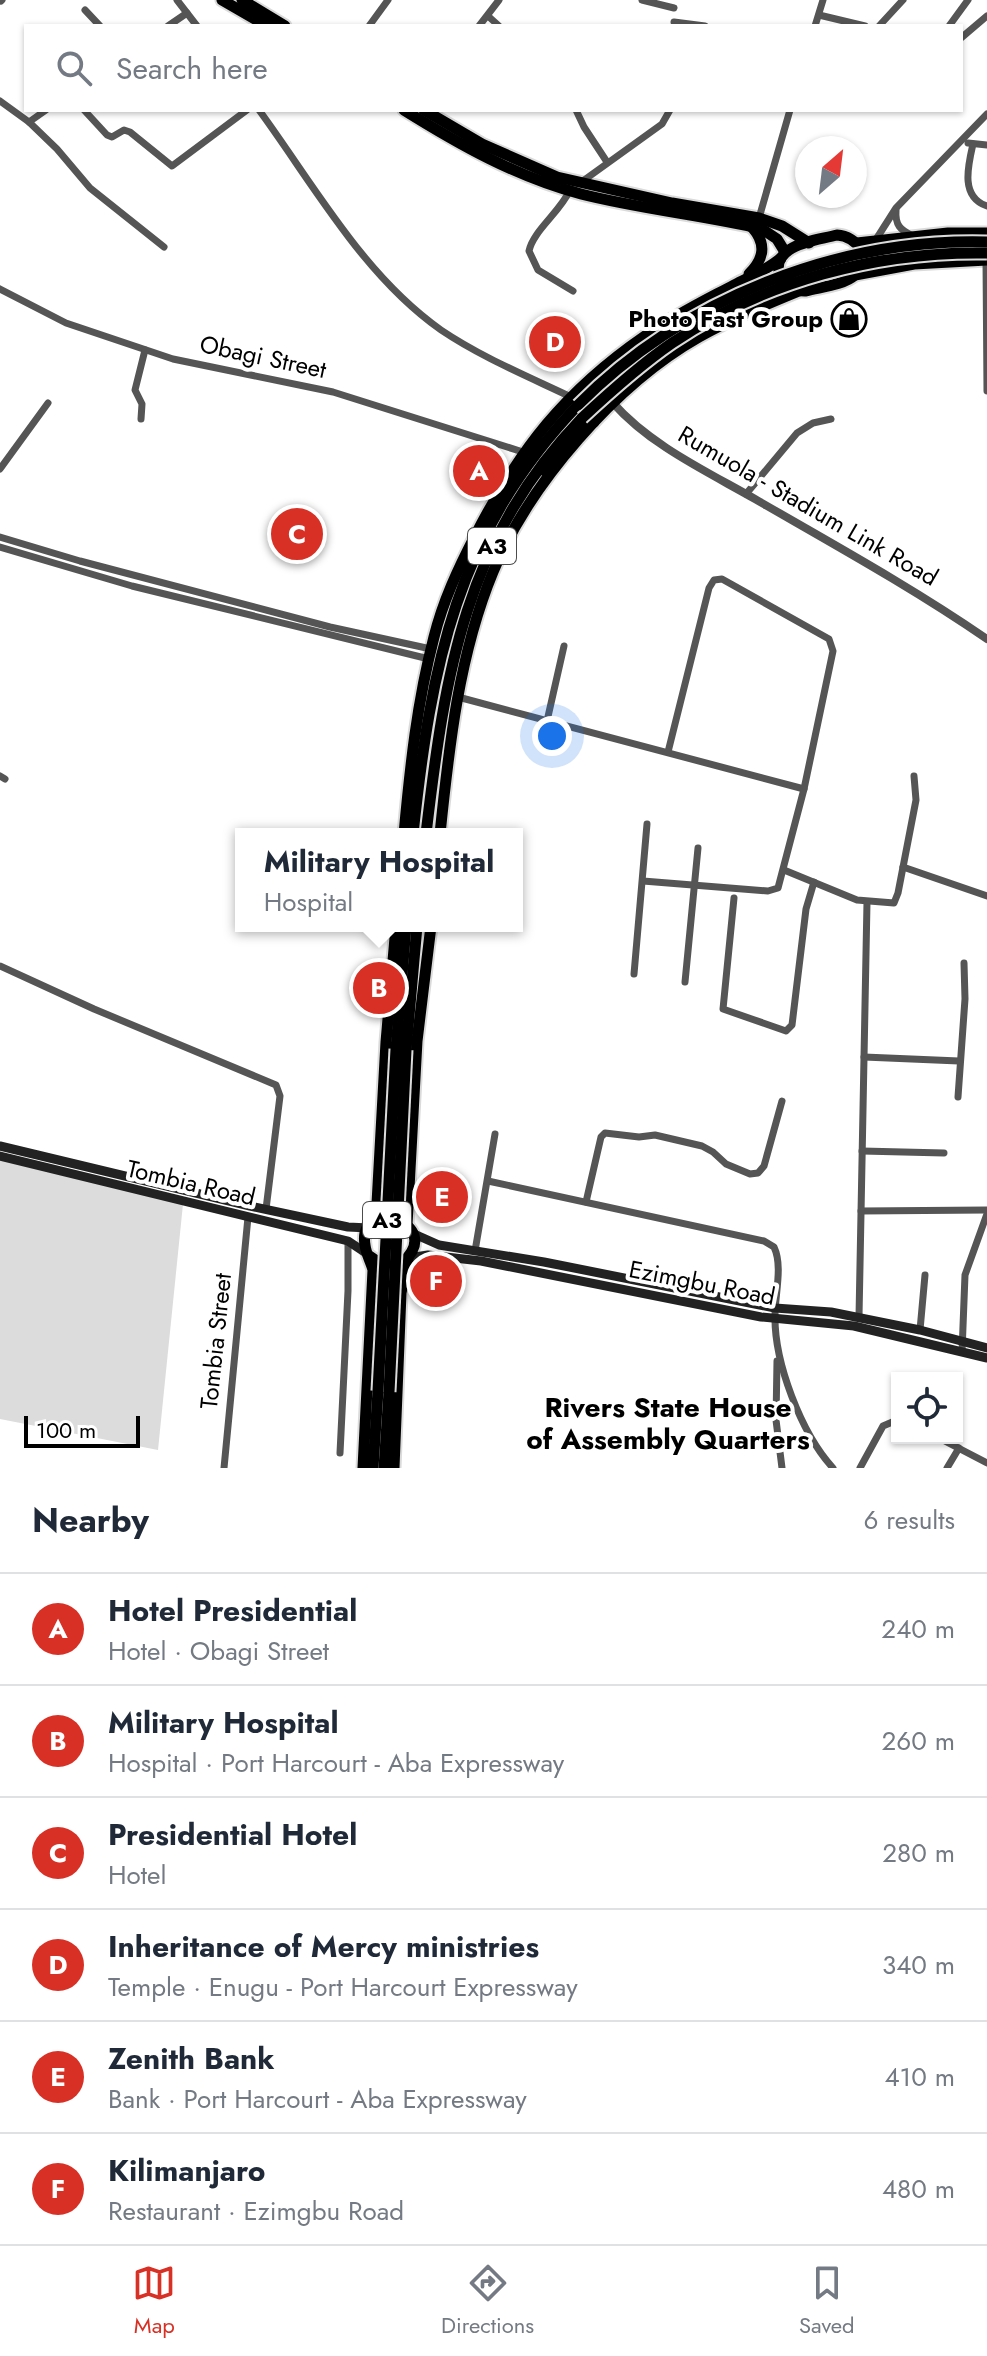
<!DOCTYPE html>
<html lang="en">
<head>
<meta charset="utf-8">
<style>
  :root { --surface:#fff; --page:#f6f6f7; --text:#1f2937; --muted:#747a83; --line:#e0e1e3; --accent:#d93025 }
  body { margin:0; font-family:Jost,sans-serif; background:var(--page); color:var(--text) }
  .controls { position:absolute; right:24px; bottom:24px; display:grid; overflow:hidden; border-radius:0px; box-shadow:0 2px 6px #0004 }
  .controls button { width:72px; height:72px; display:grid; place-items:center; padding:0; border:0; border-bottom:2px solid var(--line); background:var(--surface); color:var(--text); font:40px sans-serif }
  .compass { position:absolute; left:795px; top:136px; width:72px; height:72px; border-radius:50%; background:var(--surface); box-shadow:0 2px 6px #0004; rotate:28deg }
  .scale { position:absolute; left:24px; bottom:20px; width:116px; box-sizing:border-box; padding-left:8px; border:4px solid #000; border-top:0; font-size:22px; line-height:28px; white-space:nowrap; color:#000; -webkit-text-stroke:6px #fff; paint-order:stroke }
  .you { position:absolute; left:552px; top:736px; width:28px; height:28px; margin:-20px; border:6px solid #fff; border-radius:50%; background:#1a73e8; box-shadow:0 0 0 12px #1a73e833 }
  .badge { display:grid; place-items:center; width:52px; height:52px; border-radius:50%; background:var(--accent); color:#fff; font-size:26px; font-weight:700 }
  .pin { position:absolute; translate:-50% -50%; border:4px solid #fff; box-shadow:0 2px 8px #0006 }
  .popup { position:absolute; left:235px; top:828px; width:288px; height:104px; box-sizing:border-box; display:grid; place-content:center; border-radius:0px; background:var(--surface); filter:drop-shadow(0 2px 6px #0005); font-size:26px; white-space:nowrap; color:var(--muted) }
  .popup b { font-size:30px; color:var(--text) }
  .popup::after { content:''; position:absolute; left:50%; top:100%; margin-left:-16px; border:16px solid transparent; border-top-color:var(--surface) }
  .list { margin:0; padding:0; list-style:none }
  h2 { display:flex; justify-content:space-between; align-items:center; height:104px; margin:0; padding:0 32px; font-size:34px }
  h2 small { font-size:26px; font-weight:400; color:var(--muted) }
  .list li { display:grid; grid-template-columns:52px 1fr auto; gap:24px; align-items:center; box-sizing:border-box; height:112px; padding:0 32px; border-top:2px solid var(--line) }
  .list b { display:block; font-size:30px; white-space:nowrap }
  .list p { margin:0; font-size:26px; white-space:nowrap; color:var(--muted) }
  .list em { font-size:26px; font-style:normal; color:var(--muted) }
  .icon { flex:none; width:44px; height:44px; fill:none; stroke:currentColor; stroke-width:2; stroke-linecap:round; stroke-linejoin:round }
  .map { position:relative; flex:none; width:987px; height:1468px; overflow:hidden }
  .search { position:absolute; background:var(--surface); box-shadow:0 2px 6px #0004; left:24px; right:24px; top:24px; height:88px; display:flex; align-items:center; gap:20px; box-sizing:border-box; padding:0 28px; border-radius:0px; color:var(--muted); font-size:30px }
  .sheet { height:776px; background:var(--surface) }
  nav { display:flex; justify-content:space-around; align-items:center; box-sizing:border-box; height:112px; border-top:2px solid var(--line); background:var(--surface); font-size:22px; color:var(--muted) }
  nav a { display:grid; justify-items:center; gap:4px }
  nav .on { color:var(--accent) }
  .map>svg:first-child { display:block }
  .green { fill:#dcdcdc }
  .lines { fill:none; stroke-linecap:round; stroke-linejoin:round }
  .primary-casing { stroke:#dbdbdb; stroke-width:15 }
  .trunk-casing { stroke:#dbdbdb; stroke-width:15 }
  .minor { stroke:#555; stroke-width:7 }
  .tertiary { stroke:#555; stroke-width:8 }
  .secondary { stroke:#222; stroke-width:9 }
  .primary { stroke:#000; stroke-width:11 }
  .trunk { stroke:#000; stroke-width:11 }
  .trunk-bridge-casing { stroke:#dbdbdb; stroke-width:15; stroke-linecap:butt }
  .trunk-bridge { stroke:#000; stroke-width:11 }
  .labels { text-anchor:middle; stroke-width:8; stroke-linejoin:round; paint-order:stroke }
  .shield { fill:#fff; stroke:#4c4c4c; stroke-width:2 }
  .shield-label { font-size:22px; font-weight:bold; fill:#000 }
  .poi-label { font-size:24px; font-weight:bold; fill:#000; stroke:#fff; text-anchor:end }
  .street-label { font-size:24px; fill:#000; stroke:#fff }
  .quarter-label { font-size:28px; font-weight:bold; fill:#000; stroke:#fff }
</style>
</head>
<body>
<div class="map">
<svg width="987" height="1468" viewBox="0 0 987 1468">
  <rect width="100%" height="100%" fill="#fff"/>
  <path class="green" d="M0 1157 183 1204 158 1450 0 1419Z"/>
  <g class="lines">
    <defs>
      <g id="primary">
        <path d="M222 0 267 26"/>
        <path d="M242 0 285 26"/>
        <path d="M404 110C460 145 517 177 581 194 640 209 702 215 762 229L777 239 785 252"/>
        <path d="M424 110 482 144 557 177 672 203 759 218 782 226 809 243"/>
        <path d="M837 235C857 236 874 259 855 275 844 285 821 287 806 291 783 292 767 265 789 250 802 241 822 239 837 235Z"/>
        <path d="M857 243 948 233H987"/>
        <path d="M749 274C764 259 767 244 752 227"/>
        <path d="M855 275 914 264 987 260"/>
        <path d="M404 834C410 768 417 702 434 637 443 601 458 569 475 536 519 450 565 391 645 336 673 316 704 301 734 285 751 276 767 270 781 258"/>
        <path d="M440 834C449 746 459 654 493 572 529 484 616 384 699 337 731 319 765 305 799 291"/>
        <path d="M376 1221 386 1042 396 926"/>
        <path d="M407 1225 417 1041 431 926"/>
        <path d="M363 1468 373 1270C371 1262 366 1254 365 1245 357 1196 446 1223 403 1262L384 1266 368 1255"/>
        <path d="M394 1468 401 1293 408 1258"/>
      </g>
      <g id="trunk">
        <path d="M545 471 577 434 594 422"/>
        <path d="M500 496 509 474"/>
        <path d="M413 834C431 665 456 533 578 405"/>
        <path d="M426 834C445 672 465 540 582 418"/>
        <path d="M396 1049 406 926"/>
        <path d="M406 1050 417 926"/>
        <path d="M373 1468 378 1391"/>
        <path d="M384 1468 389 1392"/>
      </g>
    </defs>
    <use href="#primary" class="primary-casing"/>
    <use href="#trunk" class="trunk-casing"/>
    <g class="minor">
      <path d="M177 0 197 26"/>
      <path d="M642 0 674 8"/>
      <path d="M1 1 2 0"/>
      <path d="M85 10 100 26"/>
      <path d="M819 15 865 26"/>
      <path d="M488 16 499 26"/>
      <path d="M674 22 705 26"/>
      <path d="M168 26 187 13"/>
      <path d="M369 26 388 0"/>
      <path d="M479 26 499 0"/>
      <path d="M815 26 823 0"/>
      <path d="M879 26 903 0"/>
      <path d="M949 26 968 0"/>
      <path d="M961 38 987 16"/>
      <path d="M0 101 29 122 57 149 90 188 164 247"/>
      <path d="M84 110 107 135 112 137 124 130 130 132 172 166 247 110"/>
      <path d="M259 110C314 185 363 275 441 330 481 357 527 376 571 397"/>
      <path d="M576 110 584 127 607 162"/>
      <path d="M29 122 46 110"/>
      <path d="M968 143 987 145"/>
      <path d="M973 144C968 166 960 197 987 206"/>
      <path d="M580 183 662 124 670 110"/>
      <path d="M570 190C560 212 533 231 529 251L538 270 573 291"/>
      <path d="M896 210C895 225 900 230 913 236"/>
      <path d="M759 218 790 110"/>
      <path d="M875 241 896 208 987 114"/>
      <path d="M986 260 987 391"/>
      <path d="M0 289 66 323 173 359 333 392 523 452"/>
      <path d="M141 419 142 404 135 390 145 350"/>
      <path d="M0 469 48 403"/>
      <path d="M746 494 797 433 813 423 831 419"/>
      <path d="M0 537 80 561 330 627 431 649"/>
      <path d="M0 547 132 586 429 659"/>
      <path d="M458 697 804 789"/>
      <path d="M547 721 564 646"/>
      <path d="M0 776 5 779"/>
      <path d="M903 867 987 896"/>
      <path d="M784 870 857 900 894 903 898 893 916 800 914 776"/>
      <path d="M643 881 768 891 778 888 804 789 833 651 829 639 722 579 714 580 709 588 668 752"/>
      <path d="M734 898 723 1009 786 1031 792 1025 806 909 814 882"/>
      <path d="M0 966 94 1009 276 1085 280 1096 266 1209"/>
      <path d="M634 974 647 824"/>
      <path d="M685 982 698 848"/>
      <path d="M864 1057 959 1061"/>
      <path d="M958 1097 965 999 964 963"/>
      <path d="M862 1151 944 1153"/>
      <path d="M488 1181 764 1241 774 1247C783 1266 775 1294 775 1315 774 1362 801 1433 833 1468"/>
      <path d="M586 1202 601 1137 605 1133 639 1137 655 1135 702 1146 713 1152 726 1164 750 1174 758 1173 764 1166 782 1101"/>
      <path d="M861 1211 987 1210"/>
      <path d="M475 1251 495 1134"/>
      <path d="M859 1317 867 902"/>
      <path d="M920 1330 925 1275"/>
      <path d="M962 1352 965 1275 987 1214"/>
      <path d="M777 1361 776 1420 782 1468"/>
      <path d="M939 1438 987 1463"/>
      <path d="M340 1453 348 1291V1241"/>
      <path d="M224 1468 248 1217"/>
      <path d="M860 1468 883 1426 897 1420"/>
      <path d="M947 1468 959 1448"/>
    </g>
    <path class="tertiary" d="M613 403C650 445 706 471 755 499 833 544 913 588 987 639"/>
    <g class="secondary">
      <path d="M0 1146 250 1206 348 1227 369 1228"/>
      <path d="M0 1156 348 1241 366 1253"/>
      <path d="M412 1233 439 1245 544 1262 775 1308 831 1312 920 1330 987 1348"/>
      <path d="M408 1258 428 1255 481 1261 761 1317 854 1326 987 1358"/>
    </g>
    <use href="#primary" class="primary"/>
    <use href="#trunk" class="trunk"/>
    <defs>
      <g id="trunk-bridge">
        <path d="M578 405C683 299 838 238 987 242"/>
        <path d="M582 418C611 391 640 365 672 343 764 281 877 251 987 253"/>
        <path d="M378 1391 396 1049"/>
        <path d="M389 1392 406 1050"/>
      </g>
    </defs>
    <use href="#trunk-bridge" class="trunk-bridge-casing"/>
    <use href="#trunk-bridge" class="trunk-bridge"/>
  </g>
  <defs>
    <symbol id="shop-ring" viewBox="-11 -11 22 22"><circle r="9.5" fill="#fff" stroke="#000" stroke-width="1.5"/><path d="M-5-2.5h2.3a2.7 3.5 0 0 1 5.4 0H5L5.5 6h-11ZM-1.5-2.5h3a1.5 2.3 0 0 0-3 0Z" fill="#000"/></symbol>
  </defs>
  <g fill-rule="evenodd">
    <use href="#shop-ring" x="829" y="299" width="40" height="40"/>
  </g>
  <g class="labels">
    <g class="shield">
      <rect x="468" y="528" width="48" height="36" rx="6"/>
      <rect x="363" y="1202" width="48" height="36" rx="6"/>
    </g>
    <g class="shield-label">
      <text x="492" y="554">A3</text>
      <text x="387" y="1228">A3</text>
    </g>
    <g class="poi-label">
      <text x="823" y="327">Photo Fast Group</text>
    </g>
    <g class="street-label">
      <text transform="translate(263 357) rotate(12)" y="8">Obagi Street</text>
      <text transform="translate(808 506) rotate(30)" y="8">Rumuola - Stadium Link Road</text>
      <text transform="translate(191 1183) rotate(13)" y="8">Tombia Road</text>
      <text transform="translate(702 1283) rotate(11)" y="8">Ezimgbu Road</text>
      <text transform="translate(216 1341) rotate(-84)" y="8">Tombia Street</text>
    </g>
    <g class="quarter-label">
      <text x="668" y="1417">Rivers State House<tspan x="668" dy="32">of Assembly Quarters</tspan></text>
    </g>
  </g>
</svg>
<div class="controls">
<button><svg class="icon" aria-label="locate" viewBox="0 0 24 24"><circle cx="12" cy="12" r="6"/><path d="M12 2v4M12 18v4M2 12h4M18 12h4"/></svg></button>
</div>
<svg class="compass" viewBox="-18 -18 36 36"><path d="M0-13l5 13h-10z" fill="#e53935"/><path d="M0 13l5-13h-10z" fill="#747a83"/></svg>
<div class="scale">100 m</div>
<div class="you"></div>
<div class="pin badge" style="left:479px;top:471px">A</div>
<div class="pin badge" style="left:379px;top:988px">B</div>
<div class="popup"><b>Military Hospital</b>Hospital</div>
<div class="pin badge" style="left:297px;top:534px">C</div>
<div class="pin badge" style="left:555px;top:342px">D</div>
<div class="pin badge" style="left:442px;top:1197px">E</div>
<div class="pin badge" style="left:436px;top:1281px">F</div>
<div class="search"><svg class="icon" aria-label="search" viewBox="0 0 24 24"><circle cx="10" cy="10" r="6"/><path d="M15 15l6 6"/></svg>Search here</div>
</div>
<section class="sheet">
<h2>Nearby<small>6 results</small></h2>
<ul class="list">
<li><span class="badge">A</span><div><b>Hotel Presidential</b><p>Hotel · Obagi Street</p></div><em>240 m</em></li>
<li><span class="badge">B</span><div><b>Military Hospital</b><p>Hospital · Port Harcourt - Aba Expressway</p></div><em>260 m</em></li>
<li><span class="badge">C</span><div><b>Presidential Hotel</b><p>Hotel</p></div><em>280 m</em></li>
<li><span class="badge">D</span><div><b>Inheritance of Mercy ministries</b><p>Temple · Enugu - Port Harcourt Expressway</p></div><em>340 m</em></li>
<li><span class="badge">E</span><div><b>Zenith Bank</b><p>Bank · Port Harcourt - Aba Expressway</p></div><em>410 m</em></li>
<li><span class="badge">F</span><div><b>Kilimanjaro</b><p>Restaurant · Ezimgbu Road</p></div><em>480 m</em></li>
</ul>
</section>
<nav>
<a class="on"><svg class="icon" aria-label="map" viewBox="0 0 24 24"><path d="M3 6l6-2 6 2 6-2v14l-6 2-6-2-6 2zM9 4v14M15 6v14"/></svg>Map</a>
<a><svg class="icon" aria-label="directions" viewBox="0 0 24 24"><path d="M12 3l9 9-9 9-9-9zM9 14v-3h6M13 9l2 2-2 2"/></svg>Directions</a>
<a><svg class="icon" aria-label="saved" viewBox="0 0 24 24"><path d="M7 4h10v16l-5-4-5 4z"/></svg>Saved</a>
</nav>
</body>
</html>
